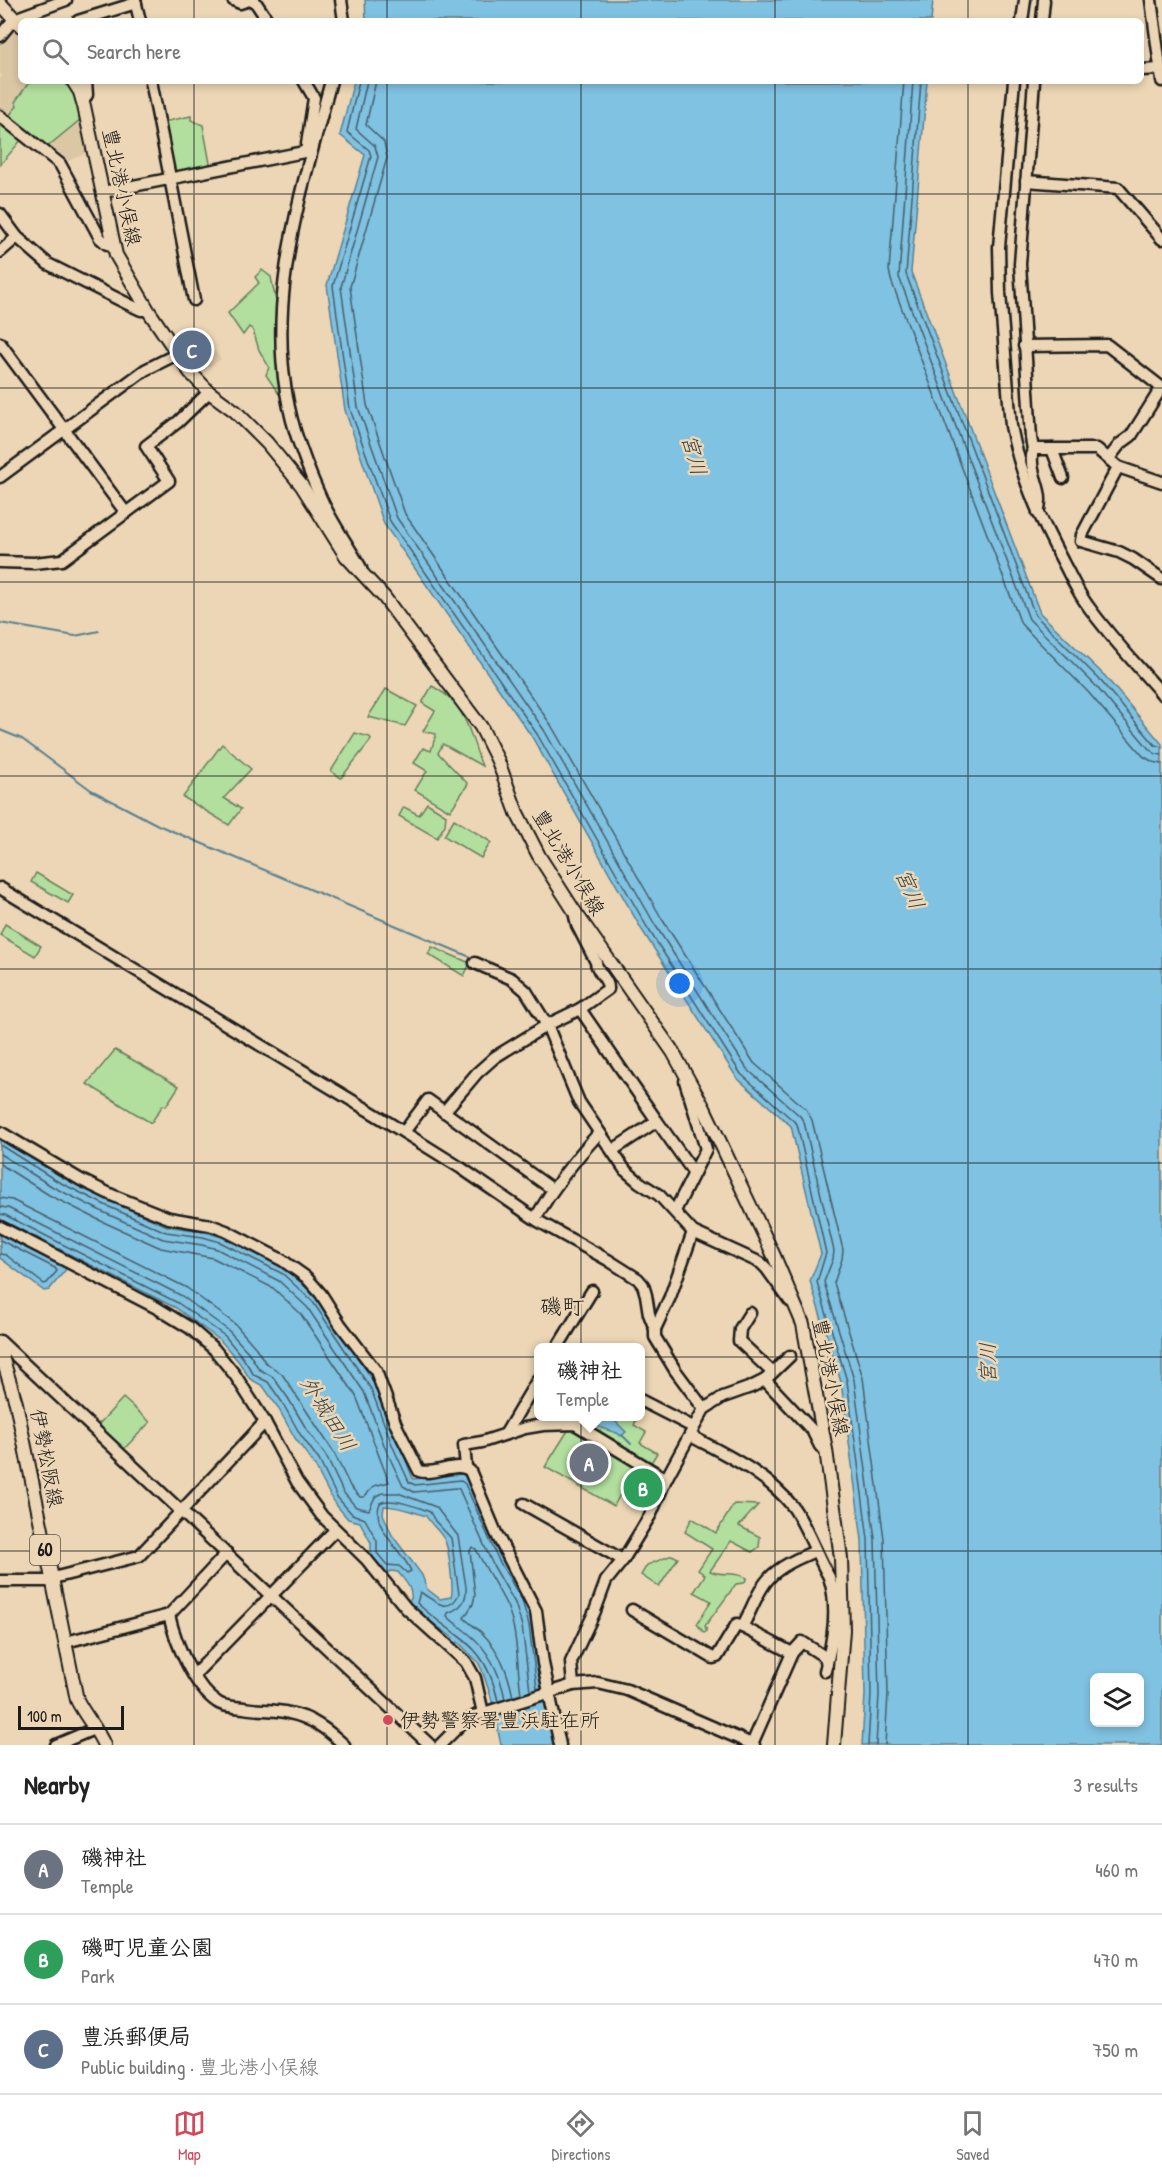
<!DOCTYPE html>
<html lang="en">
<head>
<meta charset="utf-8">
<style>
  :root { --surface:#fff; --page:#f6f6f6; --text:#222; --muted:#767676; --line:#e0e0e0; --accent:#d1495b }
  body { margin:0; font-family:"Patrick Hand","Klee One",sans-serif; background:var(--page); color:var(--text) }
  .controls { position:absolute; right:18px; bottom:18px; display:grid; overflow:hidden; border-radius:9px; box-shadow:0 3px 9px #0003 }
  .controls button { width:54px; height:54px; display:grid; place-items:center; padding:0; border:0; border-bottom:2px solid var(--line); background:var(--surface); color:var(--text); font:30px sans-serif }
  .scale { position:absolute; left:18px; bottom:15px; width:106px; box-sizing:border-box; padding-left:6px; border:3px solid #1c1c1c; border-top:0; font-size:16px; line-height:21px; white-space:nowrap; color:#1c1c1c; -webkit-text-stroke:4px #ecd6b5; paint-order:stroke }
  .you { position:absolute; left:680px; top:984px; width:21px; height:21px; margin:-15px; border:4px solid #fff; border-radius:50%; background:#1a73e8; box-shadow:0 0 0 9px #1a73e833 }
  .badge { display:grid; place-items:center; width:39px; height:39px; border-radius:50%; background:var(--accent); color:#fff; font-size:20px; font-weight:700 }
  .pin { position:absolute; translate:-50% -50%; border:3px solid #fff; box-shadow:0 2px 6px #0006 }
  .popup { position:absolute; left:534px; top:1343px; width:111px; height:78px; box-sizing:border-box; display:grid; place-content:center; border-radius:9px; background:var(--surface); filter:drop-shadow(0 2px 4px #0005); font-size:20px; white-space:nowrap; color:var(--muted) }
  .popup b { font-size:22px; color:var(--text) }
  .popup::after { content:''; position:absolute; left:50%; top:100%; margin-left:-12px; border:12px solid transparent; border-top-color:var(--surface) }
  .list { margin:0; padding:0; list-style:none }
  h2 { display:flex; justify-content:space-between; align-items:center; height:78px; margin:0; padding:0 24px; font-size:26px }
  h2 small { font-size:20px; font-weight:400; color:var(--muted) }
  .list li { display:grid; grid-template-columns:39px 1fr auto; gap:18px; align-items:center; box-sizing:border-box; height:90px; padding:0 24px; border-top:2px solid var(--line) }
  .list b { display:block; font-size:22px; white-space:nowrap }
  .list p { margin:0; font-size:20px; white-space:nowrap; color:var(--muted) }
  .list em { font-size:20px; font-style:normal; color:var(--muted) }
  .icon { flex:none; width:33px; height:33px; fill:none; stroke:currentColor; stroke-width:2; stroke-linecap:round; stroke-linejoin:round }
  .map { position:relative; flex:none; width:1162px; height:1745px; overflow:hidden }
  .search { position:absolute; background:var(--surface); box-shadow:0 3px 9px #0003; left:18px; right:18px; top:18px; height:66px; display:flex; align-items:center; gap:15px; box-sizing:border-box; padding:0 21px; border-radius:9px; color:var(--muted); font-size:22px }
  .sheet { height:348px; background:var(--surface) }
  nav { display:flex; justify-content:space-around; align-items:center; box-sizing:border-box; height:84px; border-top:2px solid var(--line); background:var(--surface); font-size:16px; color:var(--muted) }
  nav a { display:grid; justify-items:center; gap:3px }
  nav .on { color:var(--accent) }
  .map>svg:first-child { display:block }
  .built { fill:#dcc7a5 }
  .green { fill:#b2df9e; stroke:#677e5d; stroke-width:1.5 }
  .water { fill:#80c2e1; stroke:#588092; stroke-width:1.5; fill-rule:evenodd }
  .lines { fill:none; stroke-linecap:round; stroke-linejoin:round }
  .shore { stroke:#445e6b; stroke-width:1.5 }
  .stream { stroke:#588092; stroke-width:2 }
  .minor-casing { stroke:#1c1c1c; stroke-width:15 }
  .major-casing { stroke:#1c1c1c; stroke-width:16 }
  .minor { stroke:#ecd6b5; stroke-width:10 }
  .major { stroke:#ecd6b5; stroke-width:12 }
  .grid { fill:none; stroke:#1c1c1c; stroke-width:1.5; stroke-opacity:0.55 }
  .poi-dot { fill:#d1495b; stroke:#ecd6b5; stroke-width:2 }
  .labels { text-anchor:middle; stroke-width:5; stroke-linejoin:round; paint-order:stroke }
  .shield { fill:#ecd6b5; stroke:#5a544a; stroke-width:1.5 }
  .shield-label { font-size:18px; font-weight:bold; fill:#1c1c1c }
  .street-label { font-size:20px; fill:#1c1c1c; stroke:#ecd6b5 }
  .poi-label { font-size:20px; fill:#1c1c1c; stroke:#ecd6b5; text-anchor:start }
  .water-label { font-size:21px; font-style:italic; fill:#35464d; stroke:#ecd6b5 }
  .quarter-label { font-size:22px; fill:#1c1c1c; stroke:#ecd6b5 }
</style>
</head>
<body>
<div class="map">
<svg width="1162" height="1745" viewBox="0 0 1162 1745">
  <rect width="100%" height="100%" fill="#ecd6b5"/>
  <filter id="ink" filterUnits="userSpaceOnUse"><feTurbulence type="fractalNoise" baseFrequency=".0167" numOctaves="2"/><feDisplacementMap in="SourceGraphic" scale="12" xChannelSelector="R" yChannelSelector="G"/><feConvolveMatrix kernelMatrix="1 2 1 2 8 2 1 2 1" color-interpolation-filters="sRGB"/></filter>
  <g filter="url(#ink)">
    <g class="built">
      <path d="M14 25 21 32V81H68L77 92 91 151 64 163 0 111V79L2 76 0 74V41Z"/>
      <path d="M200 332 221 359 197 375 178 349Z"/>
    </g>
    <g class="green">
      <path d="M30 81H64L75 93 81 119 47 147 9 116 17 106 15 102Z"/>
      <path d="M191 116V120L203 125 211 169 172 177 163 122Z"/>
      <path d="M0 124 7 130 9 128 23 138 0 165Z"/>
      <path d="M262 270 271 277 277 306 278 368 283 395 279 394 266 375 269 367 259 350 253 330 249 327 243 335 228 313 259 283 255 277Z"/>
      <path d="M432 686C439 690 447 695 452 700 469 719 473 744 482 766L443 744 438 753 468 784 450 811 415 790 427 771 414 763 423 748 431 751 436 734 423 731 435 711 422 703Z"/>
      <path d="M386 689 417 706 405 726 368 717Z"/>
      <path d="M355 733 370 737 371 740 341 778 331 771Z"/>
      <path d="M222 744 251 769 224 798 241 809 229 825 183 797Z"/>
      <path d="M427 803 446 815 445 825 437 838 399 816 404 807 419 815Z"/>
      <path d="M454 819 491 842 481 858 444 836Z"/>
      <path d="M36 873 73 895 68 903 31 882Z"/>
      <path d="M5 924 41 946 35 956 0 935Z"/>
      <path d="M432 947 470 963 464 976 428 954Z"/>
      <path d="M115 1050 179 1086 166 1106 163 1105 151 1123 87 1084Z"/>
      <path d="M123 1398 150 1422 123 1450 98 1425Z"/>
      <path d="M571 1416 629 1417 636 1421 634 1425 646 1432 640 1443 657 1453 649 1466 571 1420Z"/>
      <path d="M574 1428 636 1464 614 1506 545 1467 569 1429Z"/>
      <path d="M638 1465 662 1479 650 1510 622 1495Z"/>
      <path d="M734 1504 758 1505 739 1526 760 1537 759 1547 752 1552 731 1541 710 1571C724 1577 731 1570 747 1578L744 1583 736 1584 705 1626 707 1631 704 1633 697 1624 711 1601 694 1592 705 1575 698 1570 712 1549 685 1532 692 1518 716 1533Z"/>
      <path d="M672 1555 678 1558 659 1587 641 1575 647 1565Z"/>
    </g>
    <g class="water">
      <path d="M365 0H933L931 21H366Z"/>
      <path d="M354 81H927L911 272 1040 613 1105 676 1162 744V1745H862L865 1695 862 1540 841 1382 810 1281 821 1254 791 1126 737 1078 642 930 532 737 384 524 345 410 327 285 365 155 340 135ZM1094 1678H1140V1722H1094Z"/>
      <path d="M0 1139 60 1176 110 1201 167 1226 205 1232 222 1237 286 1269 317 1298 377 1386 413 1479 463 1474 470 1481 528 1598 535 1623 545 1697 554 1745H501L491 1697 482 1670 478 1662 458 1642 456 1644 452 1641 453 1638 406 1603 411 1599C413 1588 404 1580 398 1572L391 1571 386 1574 371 1555V1543L360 1522 348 1519 333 1501 314 1464 295 1438 277 1406 263 1386 250 1379 239 1362 221 1341 176 1308 0 1219ZM384 1506C398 1506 413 1512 426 1516 431 1525 439 1530 444 1539 449 1547 454 1590 451 1597L440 1599 427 1589 422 1575 392 1535 383 1514Z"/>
      <path d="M0 1233 68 1267 49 1290 44 1291 0 1258Z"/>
      <path d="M591 1417H611L626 1432 621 1436 617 1433 601 1428 589 1420Z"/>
    </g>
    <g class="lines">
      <g class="shore">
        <path d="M359 81 347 132 369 150 371 156 333 286 350 409 390 521 537 734 647 927 741 1074 797 1124 826 1253 817 1282 847 1381 868 1539 871 1695 868 1745"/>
        <path d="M367 81 356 129 375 146 378 157 341 287 358 407 397 518 544 730 654 923 747 1069 800 1116 804 1122 834 1251 833 1259 824 1282 854 1380 875 1539 879 1695 876 1745"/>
        <path d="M376 81 366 125 384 142 387 158 350 287 367 405 405 514 551 725 662 919 754 1063 806 1109 812 1120 843 1250 842 1259 834 1283 863 1378 884 1539 888 1694 885 1745"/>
        <path d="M904 81 889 270 891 280 1021 624 1088 692 1143 756 1153 762 1162 764"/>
        <path d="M913 81 899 277 1029 619 1095 685 1150 750 1156 754 1162 755"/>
        <path d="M921 81 906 274 1035 615 1100 680 1155 745 1162 747"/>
        <path d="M0 1145 57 1181 107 1206 166 1232 203 1237 220 1242 283 1274 313 1302 371 1389 393 1447 409 1482 415 1485 460 1480 465 1484 499 1561 522 1600 529 1625 537 1689"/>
        <path d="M0 1154 53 1187 105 1213 163 1239 202 1245 217 1249 279 1281 307 1307 364 1392 386 1450 403 1486 414 1492 456 1488 459 1489 493 1565 515 1603 522 1626 530 1691"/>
        <path d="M0 1164 49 1195 101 1221 161 1248 213 1258 273 1288 300 1313 356 1396 389 1482 374 1486 364 1497H360L350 1486 333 1451 282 1374 265 1362 256 1348 235 1324 187 1288 12 1200 0 1198"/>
        <path d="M0 1207 8 1208 182 1296 229 1331 249 1353 259 1369 273 1377 288 1398 307 1430 326 1456 343 1492 356 1507 369 1510 375 1497 383 1493H398L436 1507 458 1536 466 1587C467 1601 461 1608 448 1613L447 1616C454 1623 462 1628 469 1634 490 1651 500 1673 505 1699"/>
        <path d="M0 1214 5 1215 178 1303 225 1336 243 1358 254 1375 268 1382 282 1402 300 1434 319 1460 337 1497 352 1514 365 1519 377 1541V1553L387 1565 399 1566 407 1573 411 1571C402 1550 370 1527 380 1503 390 1497 419 1507 430 1512L435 1521 451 1538 459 1594C448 1617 433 1599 420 1592L417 1603C456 1640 485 1640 498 1701"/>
        <path d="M0 1240 55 1268 57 1271 47 1283 44 1284 6 1255 0 1254"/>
        <path d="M513 1697C508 1672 500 1651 482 1633 476 1627 469 1623 464 1618L473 1604 475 1595 470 1551 472 1547 476 1549C485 1569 498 1587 507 1606 518 1631 517 1667 521 1694"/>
      </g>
      <g class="stream">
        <path d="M0 623 75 636 99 631"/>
        <path d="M0 730 22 739 91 790 158 825 475 959"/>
        <path d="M622 1435 631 1444"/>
      </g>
      <defs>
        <g id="minor">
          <path d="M135 0 140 21"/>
          <path d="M233 0 240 3 250 0"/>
          <path d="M254 0 268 21"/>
          <path d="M341 0 344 21"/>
          <path d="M1151 0 1162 81"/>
          <path d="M78 21 136 3"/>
          <path d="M1022 21 1025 0"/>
          <path d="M1042 21 1044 0"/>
          <path d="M0 36 14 19 66 0"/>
          <path d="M1141 70 1162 69"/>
          <path d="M151 81 194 300"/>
          <path d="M304 81 314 98 307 144"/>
          <path d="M331 81C299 200 256 324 300 446 307 466 315 486 324 505 335 527 349 547 361 568"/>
          <path d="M1014 81 999 247 1000 293 1011 426C1020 475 1040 519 1063 562 1071 577 1078 593 1088 606 1110 637 1137 665 1162 694"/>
          <path d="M1034 81 1020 264 1031 438 1033 449H1097L1118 467 1162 482"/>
          <path d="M83 100 87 95 86 81"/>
          <path d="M0 116 60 164 100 238 107 244 113 245"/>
          <path d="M1026 181 1118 188 1162 239"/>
          <path d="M103 192 299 153 304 152 313 138"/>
          <path d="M0 214 17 237 48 264 128 304 141 310H148"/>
          <path d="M0 252 17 237"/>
          <path d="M0 343 126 513"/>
          <path d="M1024 346 1107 345 1161 387"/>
          <path d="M1033 449C1027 475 1046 488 1038 513"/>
          <path d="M1052 449 1063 478"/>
          <path d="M1110 457 1120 444 1131 436 1162 387"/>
          <path d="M1118 467 1082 535 1081 541 1119 552 1133 559 1162 579"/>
          <path d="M0 477 145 370 177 354"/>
          <path d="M0 562 34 563 62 560 169 481 146 446 178 422 209 392"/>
          <path d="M0 888 381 1118 461 1168 538 1221 608 1260 638 1279 643 1285 646 1295 649 1314 655 1329V1337L675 1370 704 1409"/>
          <path d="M475 963 512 979 526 991 547 1025 579 1102 625 1170 639 1182 659 1195 693 1232 761 1263 767 1269 790 1301"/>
          <path d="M580 1009 657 1121 613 1150"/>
          <path d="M444 1112 477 1073 495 1057 547 1025 580 1009 608 989C609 979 596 972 596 962L577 925 574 912"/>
          <path d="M657 1121 694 1173"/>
          <path d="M0 1132 81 1180 114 1196 169 1218 210 1225 226 1231 282 1260 306 1277 321 1294 340 1324 376 1371 396 1425 419 1471C434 1476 458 1460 470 1471L496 1533 536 1611 543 1663 560 1745"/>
          <path d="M404 1132 428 1100 552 1189"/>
          <path d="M675 1211 706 1149 685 1081"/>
          <path d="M536 1217C554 1186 574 1160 599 1133"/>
          <path d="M0 1227 157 1308 190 1328 214 1349 235 1375 265 1422 297 1482 322 1516 367 1560 406 1608 466 1662 475 1678 483 1713"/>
          <path d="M750 1313 740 1329 739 1341 772 1372"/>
          <path d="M655 1329 670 1297 693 1232"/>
          <path d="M0 1341 430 1745"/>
          <path d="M557 1348 592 1291"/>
          <path d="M765 1380 812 1430 820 1446 826 1450"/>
          <path d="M640 1400 693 1427"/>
          <path d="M506 1433 538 1379"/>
          <path d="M691 1436C726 1455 768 1474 793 1507 807 1527 817 1556 829 1577 839 1607 833 1641 825 1671"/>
          <path d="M466 1467 464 1445 482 1442 525 1428 543 1425 575 1424 666 1479"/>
          <path d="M524 1504 623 1560"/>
          <path d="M0 1581H52L57 1577 139 1556 265 1422"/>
          <path d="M632 1610 713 1658 717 1657 737 1624 792 1653 802 1642 825 1657 827 1664"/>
          <path d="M169 1615 227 1553"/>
          <path d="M742 1627C753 1608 759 1584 777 1571 788 1562 802 1557 815 1551"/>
          <path d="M66 1642 169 1615C175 1641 193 1686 217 1702 223 1707 236 1707 244 1708 259 1711 274 1709 289 1713 311 1717 328 1730 344 1745"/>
          <path d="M194 1675 335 1530"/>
          <path d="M573 1685 571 1662 595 1611 606 1581 623 1560 651 1514 666 1479 704 1409 723 1397 751 1387 765 1380 790 1356"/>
          <path d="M752 1744 792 1653"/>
          <path d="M56 1745 94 1729"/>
          <path d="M440 1745 461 1724 477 1715 573 1685 598 1683 627 1690 754 1745"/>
        </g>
        <g id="major">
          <path d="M0 3 21 26"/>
          <path d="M73 81 80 92 84 106 116 255 148 310 190 372 209 392 235 411 267 443 302 486 346 556 384 597 481 727 498 761 517 813 539 856 573 909 673 1052 704 1108 774 1256 803 1324 826 1450 841 1558 843 1630 834 1745"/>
          <path d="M0 1350 16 1403 77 1700C85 1716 97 1729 104 1745"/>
        </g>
      </defs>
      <use href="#minor" class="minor-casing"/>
      <use href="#major" class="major-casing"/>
      <use href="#minor" class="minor"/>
      <use href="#major" class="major"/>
    </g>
  </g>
  <path class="grid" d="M194 0V21M387 0V21M581 0V21M775 0V21M968 0V21M194 81V1745M387 81V1745M581 81V1745M775 81V1745M968 81V1745M0 194H1162M0 388H1162M0 582H1162M0 776H1162M0 969H1162M0 1163H1162M0 1357H1162M0 1551H1162"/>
  <circle class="poi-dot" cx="388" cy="1720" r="6"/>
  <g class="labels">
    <rect class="shield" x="30" y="1535" width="30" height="30" rx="4.5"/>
    <g class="shield-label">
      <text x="45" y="1556">60</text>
    </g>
    <g class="street-label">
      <text transform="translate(122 187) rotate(78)" y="7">豊北港小俣線</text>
      <text transform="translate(569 862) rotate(59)" y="7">豊北港小俣線</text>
      <text transform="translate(831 1377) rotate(79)" y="7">豊北港小俣線</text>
      <text transform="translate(47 1458) rotate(79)" y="7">伊勢松阪線</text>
    </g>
    <g class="poi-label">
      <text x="400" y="1727">伊勢警察署豊浜駐在所</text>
    </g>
    <g class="water-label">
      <text transform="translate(694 455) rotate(75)" y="7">宮川</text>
      <text transform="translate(910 889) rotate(67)" y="7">宮川</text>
      <text transform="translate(988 1363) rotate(-91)" y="7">宮川</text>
      <text transform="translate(328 1414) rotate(58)" y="7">外城田川</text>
    </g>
    <g class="quarter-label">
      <text x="562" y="1314">磯町</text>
    </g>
  </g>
</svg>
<div class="controls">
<button><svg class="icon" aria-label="layers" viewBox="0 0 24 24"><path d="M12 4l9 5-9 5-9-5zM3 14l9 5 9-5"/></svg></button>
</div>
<div class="scale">100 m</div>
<div class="you"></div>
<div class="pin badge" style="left:589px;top:1463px;background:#6b7280">A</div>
<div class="popup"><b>磯神社</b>Temple</div>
<div class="pin badge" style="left:643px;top:1488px;background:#2e9e5b">B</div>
<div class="pin badge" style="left:192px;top:350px;background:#5c6f8a">C</div>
<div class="search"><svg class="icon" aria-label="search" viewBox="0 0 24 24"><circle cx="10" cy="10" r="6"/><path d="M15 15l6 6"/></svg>Search here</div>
</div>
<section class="sheet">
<h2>Nearby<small>3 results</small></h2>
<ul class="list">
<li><span class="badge" style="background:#6b7280">A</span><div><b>磯神社</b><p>Temple</p></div><em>460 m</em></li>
<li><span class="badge" style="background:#2e9e5b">B</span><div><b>磯町児童公園</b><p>Park</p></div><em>470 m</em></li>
<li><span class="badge" style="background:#5c6f8a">C</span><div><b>豊浜郵便局</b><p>Public building · 豊北港小俣線</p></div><em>750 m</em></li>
</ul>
</section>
<nav>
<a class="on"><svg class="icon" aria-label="map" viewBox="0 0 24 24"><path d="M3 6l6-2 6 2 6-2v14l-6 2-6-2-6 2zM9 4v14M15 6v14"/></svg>Map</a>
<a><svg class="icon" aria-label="directions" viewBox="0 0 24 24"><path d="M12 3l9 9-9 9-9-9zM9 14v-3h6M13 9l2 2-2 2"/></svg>Directions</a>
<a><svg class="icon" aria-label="saved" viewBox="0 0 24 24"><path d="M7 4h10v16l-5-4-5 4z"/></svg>Saved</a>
</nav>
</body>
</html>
